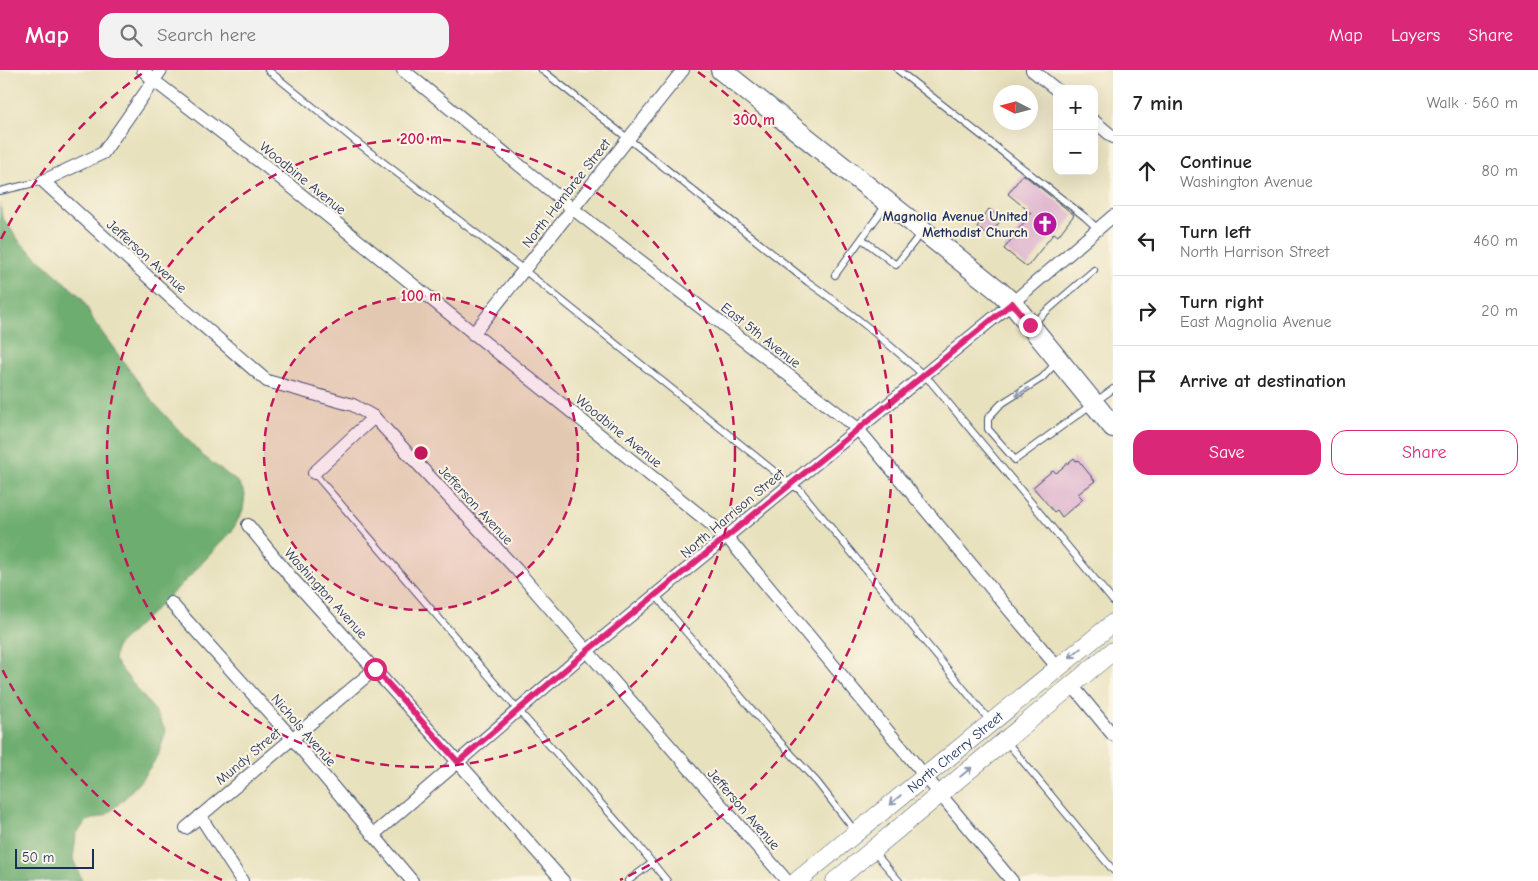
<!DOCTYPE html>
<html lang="en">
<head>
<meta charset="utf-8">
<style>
  :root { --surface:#fff; --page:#f2f2f2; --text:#222; --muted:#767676; --line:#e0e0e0; --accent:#db2777 }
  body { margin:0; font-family:"Comic Neue",sans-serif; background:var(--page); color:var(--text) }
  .controls { position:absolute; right:15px; top:15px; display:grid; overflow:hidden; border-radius:10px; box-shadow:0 5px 20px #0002 }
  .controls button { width:45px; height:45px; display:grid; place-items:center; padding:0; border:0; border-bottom:1px solid var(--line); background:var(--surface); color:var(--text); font:25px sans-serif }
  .compass { position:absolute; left:993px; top:15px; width:45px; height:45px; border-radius:50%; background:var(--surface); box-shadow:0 5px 20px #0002; rotate:276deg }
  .scale { position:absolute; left:15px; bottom:12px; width:79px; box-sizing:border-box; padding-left:5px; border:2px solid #1b2f5e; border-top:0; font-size:14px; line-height:18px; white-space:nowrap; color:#1b2f5e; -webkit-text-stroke:4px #fcf5e5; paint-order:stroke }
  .stop { position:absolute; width:15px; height:15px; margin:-11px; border:4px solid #db2777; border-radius:50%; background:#fff }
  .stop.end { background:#db2777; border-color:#fff; box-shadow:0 1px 5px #0008 }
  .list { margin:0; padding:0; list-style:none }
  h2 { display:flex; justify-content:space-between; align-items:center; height:65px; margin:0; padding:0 20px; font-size:21px }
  h2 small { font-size:16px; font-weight:400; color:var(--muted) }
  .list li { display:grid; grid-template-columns:32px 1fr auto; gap:15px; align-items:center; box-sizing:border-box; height:70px; padding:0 20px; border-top:1px solid var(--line) }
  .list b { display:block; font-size:19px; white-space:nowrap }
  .list p { margin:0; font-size:16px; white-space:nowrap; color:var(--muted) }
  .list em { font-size:16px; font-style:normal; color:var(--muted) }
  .actions { display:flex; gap:10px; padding:15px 20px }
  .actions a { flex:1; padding:11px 0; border:1px solid var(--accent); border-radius:15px; text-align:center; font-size:18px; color:var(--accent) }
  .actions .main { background:var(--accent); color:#fff }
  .icon { flex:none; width:28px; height:28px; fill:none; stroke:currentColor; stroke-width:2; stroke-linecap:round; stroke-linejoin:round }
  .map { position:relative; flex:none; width:1113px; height:811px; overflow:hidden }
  header { display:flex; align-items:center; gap:30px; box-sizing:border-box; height:70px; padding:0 25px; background:var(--accent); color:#fff }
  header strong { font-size:24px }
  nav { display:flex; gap:28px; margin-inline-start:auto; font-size:18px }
  .search { width:350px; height:45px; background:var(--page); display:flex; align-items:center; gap:12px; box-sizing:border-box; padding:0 18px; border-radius:15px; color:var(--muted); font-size:19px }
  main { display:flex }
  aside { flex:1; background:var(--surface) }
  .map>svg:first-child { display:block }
  .forest { fill:#6ead6f; stroke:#446e66 }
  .building { fill:#ddb1cd }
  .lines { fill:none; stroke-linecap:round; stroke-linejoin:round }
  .service-casing { stroke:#3a4a6c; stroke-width:8 }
  .minor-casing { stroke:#3a4a6c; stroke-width:14 }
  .secondary-casing { stroke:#3a4a6c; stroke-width:19 }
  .primary-casing { stroke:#3a4a6c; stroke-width:22 }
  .service { stroke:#fff; stroke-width:6 }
  .minor { stroke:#fff; stroke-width:12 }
  .secondary { stroke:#fff; stroke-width:18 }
  .primary { stroke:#fff; stroke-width:20 }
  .oneway { stroke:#8d97ae }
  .route { stroke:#db2777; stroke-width:6 }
  .ring { fill:none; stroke:#c2185b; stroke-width:2.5; stroke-dasharray:9 6 }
  .labels { text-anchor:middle; stroke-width:4; stroke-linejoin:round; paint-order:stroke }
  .street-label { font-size:14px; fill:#1b2f5e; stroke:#fcf5e5 }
  .poi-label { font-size:14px; font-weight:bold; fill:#1b2f5e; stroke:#fcf5e5; text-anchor:end }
  .centre { fill:#c2185b; stroke:#fcf5e5; stroke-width:2.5 }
  .ring-label { font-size:15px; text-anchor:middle; font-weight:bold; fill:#c2185b; stroke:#fcf5e5; stroke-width:4; stroke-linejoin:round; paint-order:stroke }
</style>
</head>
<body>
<header>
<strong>Map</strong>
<div class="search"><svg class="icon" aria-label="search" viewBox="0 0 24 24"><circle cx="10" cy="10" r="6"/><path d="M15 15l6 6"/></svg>Search here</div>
<nav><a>Map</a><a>Layers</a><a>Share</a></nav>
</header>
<main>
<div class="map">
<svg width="1113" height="811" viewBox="0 0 1113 811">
  <rect width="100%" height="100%" fill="#fcf5e5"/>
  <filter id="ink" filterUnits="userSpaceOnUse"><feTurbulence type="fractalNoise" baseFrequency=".02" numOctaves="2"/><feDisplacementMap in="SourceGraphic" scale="10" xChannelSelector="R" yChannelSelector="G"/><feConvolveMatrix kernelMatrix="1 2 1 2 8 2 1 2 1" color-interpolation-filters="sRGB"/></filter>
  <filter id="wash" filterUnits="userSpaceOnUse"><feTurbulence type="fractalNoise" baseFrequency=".0096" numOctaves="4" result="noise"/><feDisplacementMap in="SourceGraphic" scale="20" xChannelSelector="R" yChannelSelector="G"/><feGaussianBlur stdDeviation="1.12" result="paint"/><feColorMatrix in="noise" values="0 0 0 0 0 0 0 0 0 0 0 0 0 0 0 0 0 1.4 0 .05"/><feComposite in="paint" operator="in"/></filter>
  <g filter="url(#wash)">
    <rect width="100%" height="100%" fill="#e8e1bd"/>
    <path class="forest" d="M0 133 2 147 20 172 82 228 95 253 153 332 203 386 239 413 245 424 243 440 232 461 187 509 116 577 114 590 155 641 166 661 158 686 141 710 124 729 106 745 87 751 76 764 73 789 82 811H0Z"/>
    <g id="blocks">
      <g class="building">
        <path d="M1023 104 1074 145 1058 166 1054 163 1027 197 1004 179 1031 143 1008 124Z"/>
        <path d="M989 139 1002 149 991 163 988 161 986 164 977 157 979 154 978 153Z"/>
        <path d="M1074 388 1076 391 1078 390 1095 411 1078 424 1083 429 1062 447 1057 440 1054 442 1033 417 1053 400 1056 403Z"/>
      </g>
    </g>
  </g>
  <g filter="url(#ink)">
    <use href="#blocks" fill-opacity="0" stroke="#3a4a6c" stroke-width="1"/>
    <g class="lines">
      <defs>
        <g id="service">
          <path d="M268 0 354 70 524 200 790 414 800 420 991 652"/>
          <path d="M542 0 808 212C851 242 892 276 931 312L1113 531"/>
          <path d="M898 0 1085 147 1098 159"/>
          <path d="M0 121 43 111"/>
          <path d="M862 169 896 195 921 163"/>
          <path d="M835 205 886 135"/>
          <path d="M1033 253 1094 200"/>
          <path d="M1056 293 1042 308 1001 334 988 348V359L1015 390 1113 319"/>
          <path d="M314 403 518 640 637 774 667 811"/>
          <path d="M656 525 664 536 770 661 817 712 855 761"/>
          <path d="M1006 671 1113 800"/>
          <path d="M874 782 899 811"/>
          <path d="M628 811 652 793"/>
        </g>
        <g id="minor">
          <path d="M143 0 153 10 268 98 727 467 1012 811"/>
          <path d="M161 0 103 83 43 111 171 228 267 311 353 335 374 347 516 499 787 811"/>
          <path d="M403 0 573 139 857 358 1058 598"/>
          <path d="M1032 0 1057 20"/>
          <path d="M1094 51 1113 67"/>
          <path d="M473 264 683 0"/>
          <path d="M314 403 374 347"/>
          <path d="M248 455 288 504 458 692 563 811"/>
          <path d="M171 533 292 668 412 811"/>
          <path d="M1071 614 1113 665"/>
          <path d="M200 746 242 811"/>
          <path d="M186 758 375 599"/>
          <path d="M373 765 587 581 1012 233 1113 146"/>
        </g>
        <g id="secondary">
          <path id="s1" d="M797 811 1113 553"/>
          <path d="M835 811 1113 581"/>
        </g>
        <path id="primary" d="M721 0 999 221 1012 233 1113 357"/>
      </defs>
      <use href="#service" class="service-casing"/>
      <use href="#minor" class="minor-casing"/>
      <use href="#secondary" class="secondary-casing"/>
      <use href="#primary" class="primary-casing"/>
      <use href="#service" class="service"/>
      <use href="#minor" class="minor"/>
      <use href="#secondary" class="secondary"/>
      <use href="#primary" class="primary"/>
    </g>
    <defs><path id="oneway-shaft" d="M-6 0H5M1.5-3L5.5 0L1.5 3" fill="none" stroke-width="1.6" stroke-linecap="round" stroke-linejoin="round" transform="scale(1.25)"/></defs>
    <g class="oneway">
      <use href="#oneway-shaft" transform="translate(1022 322) rotate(147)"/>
      <use href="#oneway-shaft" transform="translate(1075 583) rotate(141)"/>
      <use href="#oneway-shaft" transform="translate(966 702) rotate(-39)"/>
      <use href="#oneway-shaft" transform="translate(895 730) rotate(140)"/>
    </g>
  </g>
  <g class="lines" filter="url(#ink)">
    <path class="route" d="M375 599 458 692 587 581 1012 233 1030 255"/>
  </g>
  <circle cx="421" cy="383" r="157" fill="#c2185b" fill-opacity=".12"/>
  <g class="ring">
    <circle cx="421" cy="383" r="157"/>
    <circle cx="421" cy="383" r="314"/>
    <path d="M222 810A471 471 0 0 1 1 597M1 169A471 471 0 0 1 144 2M698 2A471 471 0 0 1 620 810"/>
  </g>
  <defs>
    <symbol id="church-disc" viewBox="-11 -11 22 22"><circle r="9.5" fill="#b5179e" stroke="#fcf5e5"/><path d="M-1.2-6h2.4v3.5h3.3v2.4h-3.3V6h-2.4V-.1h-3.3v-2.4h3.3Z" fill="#fff"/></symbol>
  </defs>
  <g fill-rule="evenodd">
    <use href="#church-disc" x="1031" y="140" width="28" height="28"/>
  </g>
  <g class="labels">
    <g class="street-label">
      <text transform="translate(303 108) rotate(39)" y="5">Woodbine Avenue</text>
      <text transform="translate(566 123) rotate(-52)" y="5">North Hembree Street</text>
      <text transform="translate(147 186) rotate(42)" y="5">Jefferson Avenue</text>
      <text transform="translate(761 265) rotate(38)" y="5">East 5th Avenue</text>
      <text transform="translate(619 361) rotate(39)" y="5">Woodbine Avenue</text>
      <text transform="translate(476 435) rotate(47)" y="5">Jefferson Avenue</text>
      <text transform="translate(732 443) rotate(-40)" y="5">North Harrison Street</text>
      <text transform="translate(326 523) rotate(48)" y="5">Washington Avenue</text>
      <text transform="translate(304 660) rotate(49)" y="5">Nichols Avenue</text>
      <text dy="5" stroke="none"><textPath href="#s1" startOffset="204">North Cherry Street</textPath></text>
      <text transform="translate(248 686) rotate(-40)" y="5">Mundy Street</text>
      <text transform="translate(744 739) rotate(49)" y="5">Jefferson Avenue</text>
    </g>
    <g class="poi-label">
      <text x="1028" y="151">Magnolia Avenue United<tspan x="1028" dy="16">Methodist Church</tspan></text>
    </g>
  </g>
  <circle cx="421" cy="383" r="8" class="centre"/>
  <g class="ring-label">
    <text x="754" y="55">300 m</text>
    <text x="421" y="74">200 m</text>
    <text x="421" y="231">100 m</text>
  </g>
</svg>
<div class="controls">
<button>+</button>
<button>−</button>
</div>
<svg class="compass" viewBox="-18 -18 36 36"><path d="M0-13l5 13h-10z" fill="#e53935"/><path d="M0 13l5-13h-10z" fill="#767676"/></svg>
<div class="scale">50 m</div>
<div class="stop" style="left:375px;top:599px"></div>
<div class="stop end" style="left:1030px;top:255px"></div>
</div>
<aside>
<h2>7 min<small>Walk · 560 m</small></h2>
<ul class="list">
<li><svg class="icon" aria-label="ahead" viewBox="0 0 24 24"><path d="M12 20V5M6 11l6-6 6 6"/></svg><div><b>Continue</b><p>Washington Avenue</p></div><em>80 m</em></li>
<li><svg class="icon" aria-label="left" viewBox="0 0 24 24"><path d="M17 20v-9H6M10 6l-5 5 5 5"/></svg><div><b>Turn left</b><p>North Harrison Street</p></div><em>460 m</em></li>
<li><svg class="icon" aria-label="right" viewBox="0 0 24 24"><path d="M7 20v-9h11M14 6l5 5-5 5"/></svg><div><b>Turn right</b><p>East Magnolia Avenue</p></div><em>20 m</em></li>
<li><svg class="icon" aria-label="arrive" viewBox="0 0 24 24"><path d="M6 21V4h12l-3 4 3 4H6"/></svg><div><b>Arrive at destination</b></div></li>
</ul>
<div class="actions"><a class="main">Save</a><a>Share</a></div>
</aside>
</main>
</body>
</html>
